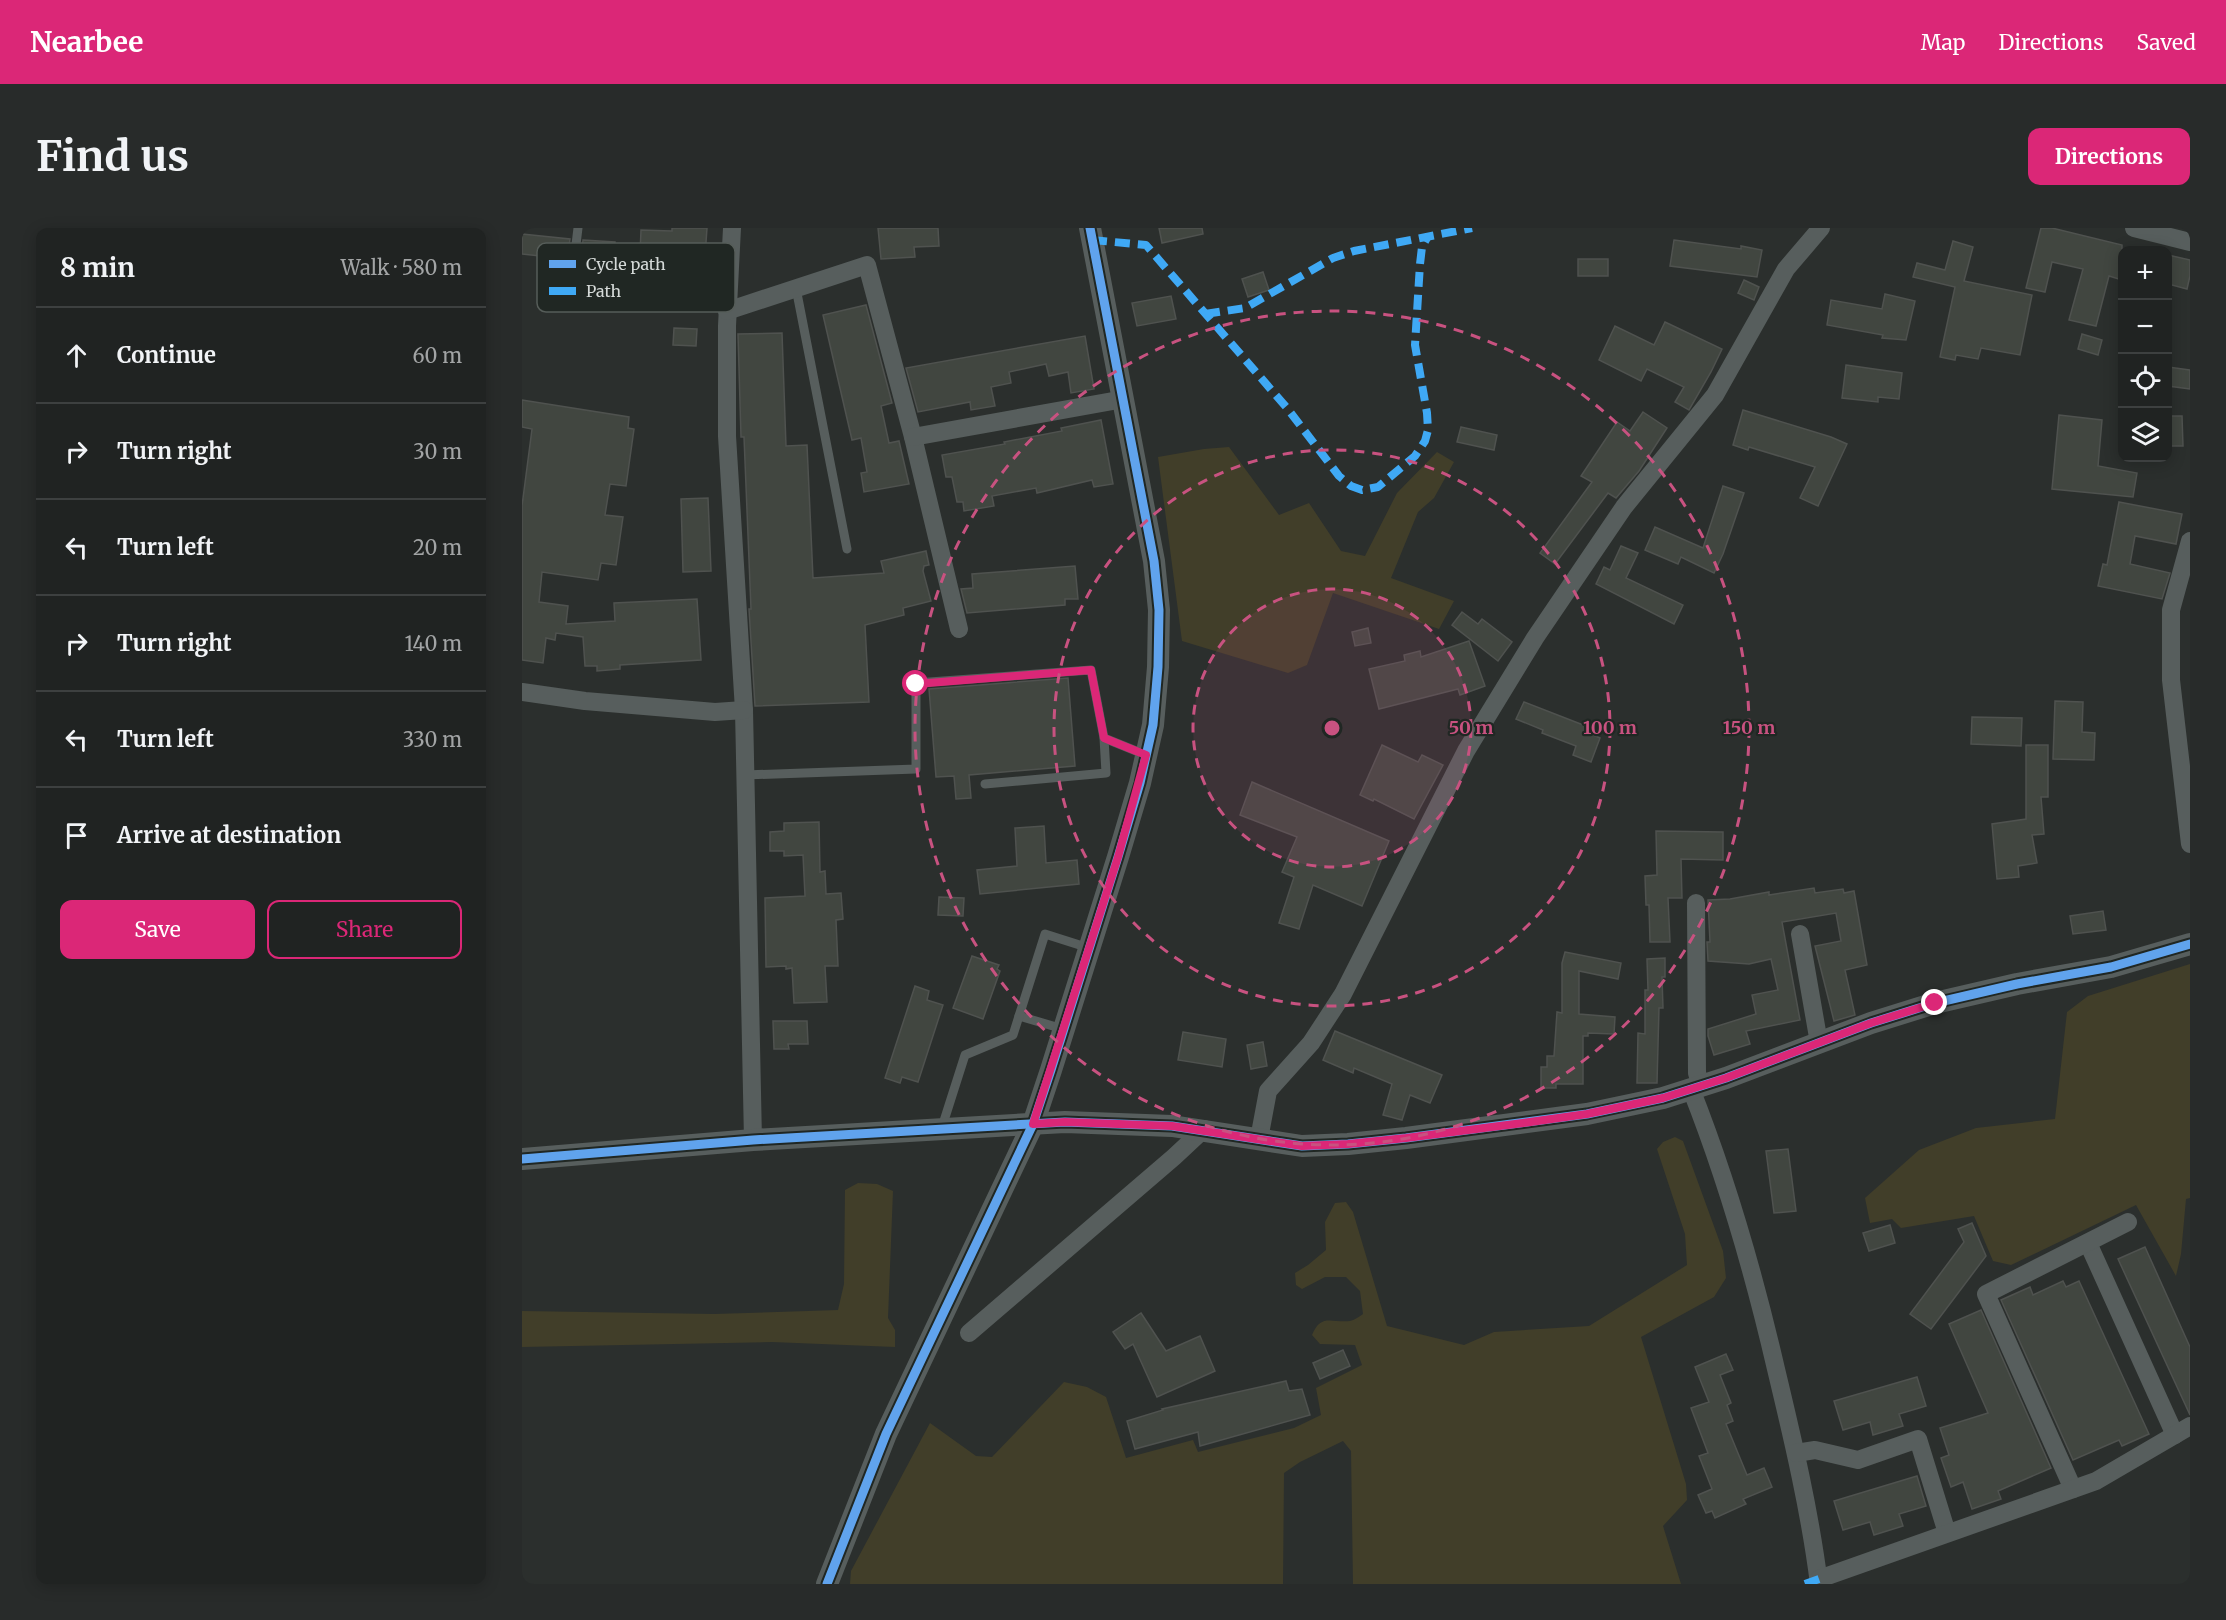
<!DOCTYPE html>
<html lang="en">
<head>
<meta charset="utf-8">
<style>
  :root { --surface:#202322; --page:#282b2a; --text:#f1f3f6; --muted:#a2a4a5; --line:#3d4040; --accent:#db2777 }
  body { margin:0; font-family:Merriweather,serif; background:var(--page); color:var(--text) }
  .controls { position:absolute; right:18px; top:18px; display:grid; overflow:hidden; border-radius:12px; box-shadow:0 3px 15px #0003 }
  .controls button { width:54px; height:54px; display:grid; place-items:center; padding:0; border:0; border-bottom:2px solid var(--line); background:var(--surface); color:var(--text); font:30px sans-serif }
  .stop { position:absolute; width:18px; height:18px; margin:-14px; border:4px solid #db2777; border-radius:50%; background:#fff }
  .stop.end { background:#db2777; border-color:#fff; box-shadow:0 2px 6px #0008 }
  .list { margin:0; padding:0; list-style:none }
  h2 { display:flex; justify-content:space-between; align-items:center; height:78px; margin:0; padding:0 24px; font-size:26px }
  h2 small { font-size:20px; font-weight:400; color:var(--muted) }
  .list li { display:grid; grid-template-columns:39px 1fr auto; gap:18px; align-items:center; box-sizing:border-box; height:96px; padding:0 24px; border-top:2px solid var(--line) }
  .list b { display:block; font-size:22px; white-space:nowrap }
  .list em { font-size:20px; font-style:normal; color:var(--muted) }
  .actions { display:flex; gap:12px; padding:18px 24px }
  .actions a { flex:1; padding:14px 0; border:2px solid var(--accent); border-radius:12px; text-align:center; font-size:21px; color:var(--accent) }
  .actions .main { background:var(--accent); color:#fff }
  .icon { flex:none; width:33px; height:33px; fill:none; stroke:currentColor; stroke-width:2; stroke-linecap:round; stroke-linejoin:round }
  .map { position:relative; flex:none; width:1668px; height:1356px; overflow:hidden; border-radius:12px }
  header { display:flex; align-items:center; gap:36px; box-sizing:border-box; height:84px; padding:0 30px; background:var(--accent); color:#fff }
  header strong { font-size:28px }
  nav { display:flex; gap:33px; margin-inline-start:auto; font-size:21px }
  .intro { display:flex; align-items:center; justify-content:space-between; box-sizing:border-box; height:144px; padding:0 36px }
  h1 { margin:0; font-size:42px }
  .button { padding:15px 27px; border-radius:12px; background:var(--accent); color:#fff; font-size:21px; font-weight:700 }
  main { display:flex; gap:36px; padding:0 36px }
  aside { flex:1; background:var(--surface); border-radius:12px; box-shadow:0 3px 15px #0003 }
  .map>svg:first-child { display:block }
  .green { fill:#413e29 }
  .building { fill:#414640; stroke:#4f524f; stroke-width:1.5 }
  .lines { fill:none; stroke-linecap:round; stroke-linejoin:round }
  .service { stroke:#575e5d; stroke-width:9 }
  .minor { stroke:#575e5d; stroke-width:18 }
  .tertiary { stroke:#575e5d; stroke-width:22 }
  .quiet { stroke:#3fa9f5; stroke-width:8; stroke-dasharray:15 8; stroke-linecap:butt }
  .cycleway-casing { stroke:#202723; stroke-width:13 }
  .cycleway { stroke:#60a3ed; stroke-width:9 }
  .route { stroke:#db2777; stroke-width:8 }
  .ring { fill:none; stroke:#c85280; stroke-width:3; stroke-dasharray:10 8 }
  .key { fill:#202723; stroke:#565d59; stroke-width:1.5 }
  .key-label { font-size:16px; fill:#d5dad8 }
  .centre { fill:#c85280; stroke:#202723; stroke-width:3 }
  .ring-label { font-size:18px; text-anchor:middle; font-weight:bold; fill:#c85280; stroke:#202723; stroke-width:4.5; stroke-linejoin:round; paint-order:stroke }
</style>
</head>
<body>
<header>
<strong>Nearbee</strong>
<nav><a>Map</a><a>Directions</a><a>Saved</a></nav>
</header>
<div class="intro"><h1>Find us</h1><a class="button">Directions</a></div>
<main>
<aside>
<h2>8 min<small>Walk · 580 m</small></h2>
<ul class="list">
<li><svg class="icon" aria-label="ahead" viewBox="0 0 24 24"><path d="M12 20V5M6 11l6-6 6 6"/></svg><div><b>Continue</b></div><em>60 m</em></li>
<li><svg class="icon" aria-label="right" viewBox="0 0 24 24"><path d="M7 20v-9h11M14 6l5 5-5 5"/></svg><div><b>Turn right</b></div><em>30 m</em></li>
<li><svg class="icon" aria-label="left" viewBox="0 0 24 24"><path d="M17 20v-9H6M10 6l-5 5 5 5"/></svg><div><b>Turn left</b></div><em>20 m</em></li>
<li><svg class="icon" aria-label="right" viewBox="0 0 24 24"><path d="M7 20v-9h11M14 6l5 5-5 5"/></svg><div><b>Turn right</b></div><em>140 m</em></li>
<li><svg class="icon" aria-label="left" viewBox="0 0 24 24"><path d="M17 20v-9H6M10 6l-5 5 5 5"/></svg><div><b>Turn left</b></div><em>330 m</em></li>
<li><svg class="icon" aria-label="arrive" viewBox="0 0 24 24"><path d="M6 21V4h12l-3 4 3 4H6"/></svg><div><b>Arrive at destination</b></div></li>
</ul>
<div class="actions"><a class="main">Save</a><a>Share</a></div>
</aside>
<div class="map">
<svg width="1668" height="1356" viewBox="0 0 1668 1356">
  <rect width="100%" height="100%" fill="#2b2f2d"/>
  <g class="green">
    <path d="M707 219 757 287 787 275 819 323 843 328 875 265 915 224 932 234 912 270 896 284 869 350 932 373 917 401 811 365 785 437 766 445 660 413 636 229 682 221Z"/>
    <path d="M1668 736V970L1664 971 1659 1026 1654 1048 1614 977 1489 1037 1471 1033 1452 988 1379 1000 1370 991 1348 995 1343 970 1397 922 1454 900 1533 891 1545 784 1566 768Z"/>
    <path d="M1153 909 1161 913 1201 1023 1204 1050 1192 1069 1119 1109 1164 1256 1165 1272 1141 1298 1159 1356H831L829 1223 821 1213 778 1234 762 1245 761 1356H328L329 1343 408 1195 454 1228 470 1229 542 1154 565 1159 584 1169 604 1230 671 1212 676 1224 772 1200 799 1187 794 1160 840 1137 833 1117 798 1116 790 1107C799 1085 809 1095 828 1093 832 1092 837 1089 841 1086L838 1063 824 1049H803L780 1061 774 1057 773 1045 786 1037 804 1022 803 994 813 975 824 974 831 984 865 1098 942 1117 972 1104 1067 1098 1165 1037 1163 1006 1135 921 1141 914Z"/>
    <path d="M336 955 355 956 371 963 366 1090 373 1102V1119L250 1114 0 1119V1083L192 1086 316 1082 322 1056 323 962Z"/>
  </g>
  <g class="building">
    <path d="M150 0H185L183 29H172V36L145 35V27L118 26 119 2 150 3Z"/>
    <path d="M356 0H416L417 18 392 19 393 29 359 31Z"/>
    <path d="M637 0H680L681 6 640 15Z"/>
    <path d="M1519 0H1530L1600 17V52L1587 48 1574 98 1547 92 1561 41 1530 34 1523 64 1504 60Z"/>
    <path d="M0 6 48 11 45 31 0 26Z"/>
    <path d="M61 12 93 14 91 36 79 35 78 40 64 39V33L59 32Z"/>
    <path d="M1152 12 1219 21V18L1240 22 1235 49 1148 38Z"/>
    <path d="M1431 13 1451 19 1442 53 1510 67 1498 127 1459 120 1456 131 1434 127 1433 132 1418 129 1433 59 1391 49 1395 35 1423 42Z"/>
    <path d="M1646 27 1668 32V48L1665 61 1646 56Z"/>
    <rect x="1056" y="31" width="30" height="17"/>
    <path d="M741 44 747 62 726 69 720 51Z"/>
    <path d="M1222 52 1237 59 1232 72 1216 65Z"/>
    <path d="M1363 66 1393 73 1384 112 1360 110 1361 107 1305 97 1309 72 1360 81Z"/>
    <path d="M649 68 654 91 615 98 610 75Z"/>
    <path d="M344 77 370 175 359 178 367 215 377 213 387 256 342 264 339 245 345 244 339 210 330 212 301 87Z"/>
    <path d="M1143 94 1200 121 1189 144 1167 182 1153 174 1162 159 1125 141 1119 153 1077 132 1093 98 1132 117Z"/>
    <path d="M152 100 175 101 174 118 151 117Z"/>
    <path d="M260 105 264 218 285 217 291 350 362 345 359 333 404 323 407 337 402 338 401 343 409 373 381 380 382 387 343 397 347 474 233 478 227 381H229L222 209H219L216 106Z"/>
    <path d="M1560 106 1580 112 1576 127 1556 121Z"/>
    <path d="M563 108 572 161 549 165 546 144 527 148 524 136 487 144 489 155 469 159 473 178 449 182 448 174 396 184 384 140Z"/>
    <path d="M1324 137 1380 145 1377 171 1356 169V174L1320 170Z"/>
    <path d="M1646 139 1668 142V161L1646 158Z"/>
    <path d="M0 172 107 189 106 200 112 201 104 258 88 256 83 287 101 289 94 337 79 335 76 352 20 344 17 374 46 378 44 396 93 393 92 375 175 371 179 432 98 437V441L75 443V438H63L61 409 34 405 33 412 24 410 21 435 0 432V278L10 201 0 199Z"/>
    <path d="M1221 182 1309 209 1325 216 1296 278 1278 270 1293 239 1227 219 1226 222 1211 217Z"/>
    <path d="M1121 184 1145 200 1117 243 1094 270 1086 265 1033 336 1018 325 1070 254 1059 248 1095 194 1108 203Z"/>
    <path d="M1537 187 1580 192 1576 238 1615 245 1611 269 1530 261Z"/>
    <path d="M1646 188H1660L1661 218H1646Z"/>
    <path d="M579 192 591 256 572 259 570 252 515 265 514 260 470 268 472 278 442 283 441 274H435L430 249H424L420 227 483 216 482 214 540 203 539 200Z"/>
    <path d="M939 199 975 207 972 222 935 214Z"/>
    <path d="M1201 258 1222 265 1201 326 1192 345 1159 329 1156 336 1123 322 1133 299 1181 320Z"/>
    <path d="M186 270 189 343 161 344 159 271Z"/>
    <path d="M1597 274 1660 286 1654 316 1613 308 1608 336 1648 345 1640 371 1576 358 1581 336 1585 337Z"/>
    <path d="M1099 318 1116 325 1104 350 1161 377 1152 396 1074 356 1082 339 1088 342Z"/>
    <path d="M553 338 556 371H543V377L445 385 439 361 451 360 450 346Z"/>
    <path d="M940 384 956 396 960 391 990 414 976 433 930 397Z"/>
    <path d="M846 400 849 415 833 418 830 404Z"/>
    <path d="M947 413 963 458 938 467 936 461 857 481 847 441 883 433 882 427 898 423 899 429Z"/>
    <path d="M546 450 553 538 447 547 449 570 434 571 432 548 414 549 407 461Z"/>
    <path d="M1533 473 1561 474 1560 504 1573 505 1572 532 1531 531Z"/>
    <path d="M1002 474 1074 502 1071 507 1078 510 1069 534 1051 527 1054 518 1020 505 1021 502 994 491Z"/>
    <path d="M1450 489 1500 490 1499 518 1449 516Z"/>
    <path d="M860 517 896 534 900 527 921 537 892 591 852 571 851 573 838 567Z"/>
    <path d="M1504 517H1526V569H1519L1522 606 1510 607 1515 635 1496 638 1497 649 1475 651 1470 596 1504 591Z"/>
    <path d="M730 554 867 613 840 678 791 657 777 701 757 695 772 649 760 644 775 609 718 587Z"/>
    <path d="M297 594 298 644 303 643 304 666 319 665 321 691 314 692 316 738H303L305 774 272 775 270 740 264 741V738L244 739 243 670 283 668 281 627 262 628V623H248V604L262 603V595Z"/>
    <path d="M522 598 524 635 555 632 557 656 458 666 455 642 495 638 493 600Z"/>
    <path d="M1134 603 1201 604V632L1159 631 1160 670H1146L1148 714H1128L1127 677H1124L1123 648 1135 647Z"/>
    <path d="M1292 660 1293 665 1321 661 1322 665 1332 663 1345 737 1323 742 1333 787 1312 793 1293 718 1319 713 1314 685 1260 694 1278 792 1224 803 1228 816 1192 827 1186 808V801L1234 786 1230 767 1256 762 1249 731 1227 736 1186 733 1185 714H1188L1186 672 1208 671 1247 664V667Z"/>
    <path d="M417 669 442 670 441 688 416 687Z"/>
    <path d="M1581 683 1584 702 1551 706 1548 688Z"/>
    <path d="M1043 724 1099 735 1096 751 1057 743V786L1093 789 1092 806 1066 805V808H1061V856H1034V860H1019V839H1025V828H1032L1035 784 1040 785V735Z"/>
    <path d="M450 728 477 737 475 741 478 743 461 791 431 780Z"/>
    <path d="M1143 730V749H1140L1141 780H1137L1135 855H1115L1116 805 1123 806V762H1126L1125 731Z"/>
    <path d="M393 758 407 763 405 772 421 777 396 854 380 849 378 855 363 850Z"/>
    <path d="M251 793H285L286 816H266L267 821H252Z"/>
    <path d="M813 803 920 847 908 875 888 867 880 892 861 887 870 856 832 840 831 845 801 832Z"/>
    <path d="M661 804 704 811 700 839 656 832Z"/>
    <path d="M741 814 745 838 729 841 725 817Z"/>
    <path d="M1266 921 1274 983 1252 985 1244 923Z"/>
    <path d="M1450 995 1464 1028 1409 1101 1388 1086 1442 1014 1436 1001Z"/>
    <path d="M1368 997 1373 1015 1347 1023 1341 1005Z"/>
    <path d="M1623 1019 1668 1119V1187L1596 1031Z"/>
    <path d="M1541 1053 1544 1059 1557 1053 1627 1206 1600 1218 1597 1212 1551 1232 1479 1072 1508 1059 1511 1067Z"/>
    <path d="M1459 1082 1529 1240 1476 1263 1479 1271 1450 1281 1441 1254 1429 1259 1419 1230 1427 1227 1418 1200 1466 1185 1427 1096Z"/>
    <path d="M619 1085 644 1123 678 1108 693 1143 635 1169 611 1116 603 1121 591 1104Z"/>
    <path d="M821 1122 828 1138 798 1151 791 1135Z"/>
    <path d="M1204 1126 1211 1142 1198 1147 1209 1175 1205 1177 1211 1193 1204 1196 1225 1247 1242 1240 1250 1259 1221 1271 1224 1276 1193 1290 1190 1283 1184 1285 1176 1267 1190 1261 1177 1228 1186 1225 1169 1180 1187 1174 1173 1139Z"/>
    <path d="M1395 1149 1404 1178 1377 1186 1381 1198 1351 1207 1348 1194 1321 1202 1312 1173Z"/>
    <path d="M764 1153 767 1163 780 1161 788 1187 678 1218 676 1204 613 1221 605 1193 641 1182 640 1181Z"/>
    <path d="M1395 1248 1404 1278 1377 1286 1381 1298 1352 1307 1348 1294 1321 1302 1312 1273Z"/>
  </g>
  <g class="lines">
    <g class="service">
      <path d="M52 33 56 0"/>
      <path d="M274 60 325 321"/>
      <path d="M223 547 394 541V455L569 442 582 510 624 527"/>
      <path d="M463 556 584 545 582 510"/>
      <path d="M497 788 541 801"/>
      <path d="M420 899 443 827 491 807 523 706 567 720"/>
    </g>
    <g class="minor">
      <path d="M210 0 205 98V208L222 482 231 912"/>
      <path d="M1612 0 1668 14"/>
      <path d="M205 83 345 37 391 209 437 401"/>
      <path d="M391 209 602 171"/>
      <path d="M1668 313 1649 382V452L1668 616"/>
      <path d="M0 464 63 473 193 484 222 482"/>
      <path d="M1174 675 1175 845 1179 859"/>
      <path d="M1278 706 1297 815"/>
      <path d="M1169 861C1205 952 1232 1046 1254 1141 1271 1212 1288 1284 1297 1356"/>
      <path d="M737 911 746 863 789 815 821 766 944 523 1013 410 1102 279 1193 167 1264 41 1299 0"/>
      <path d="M1566 1015 1653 1207"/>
      <path d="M447 1105 652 929 682 901"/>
      <path d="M1274 1225 1293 1222 1336 1232 1396 1211 1425 1305"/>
      <path d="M1551 1261 1464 1066 1606 994"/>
      <path d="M1297 1351 1574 1253 1668 1198"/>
    </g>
    <g class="tertiary">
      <path d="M0 931 231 912 543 894 650 898 780 918 826 916 884 910 1065 886 1141 870 1204 850 1349 795 1413 775 1495 756 1589 739 1668 716"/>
      <path d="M305 1356 364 1206 511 896 529 842 596 629 618 555 631 497 636 439 637 382 632 333 568 0"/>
    </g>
    <g class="quiet">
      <path d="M570 12 624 17 765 180 817 248 829 258 840 262 856 259 893 228 903 213 906 202 905 185 893 117 898 36 900 19 906 8"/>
      <path d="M683 86 723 80 811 30 832 23 950 0"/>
      <path d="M1283 1356 1297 1351"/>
    </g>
    <defs>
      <g id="cycleway">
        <path d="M0 931 231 912 543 894 650 898 780 918 826 916 884 910 1065 886 1141 870 1204 850 1349 795 1413 775 1495 756 1589 739 1668 716"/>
        <path d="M305 1356 364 1206 511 896 529 842 596 629 618 555 631 497 636 439 637 382 632 333 568 0"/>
      </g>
    </defs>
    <use href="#cycleway" class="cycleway-casing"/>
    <use href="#cycleway" class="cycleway"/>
  </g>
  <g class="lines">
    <path class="route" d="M394 456 569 442 582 510 624 527 596 629 511 896 543 894 650 898 780 918 826 916 884 910 1001 895 1065 886 1141 870 1204 850 1349 795 1413 775"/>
  </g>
  <circle cx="810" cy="500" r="139" fill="#c85280" fill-opacity=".12"/>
  <g class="ring">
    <circle cx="810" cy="500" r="139"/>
    <circle cx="810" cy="500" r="278"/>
    <circle cx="810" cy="500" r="417"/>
  </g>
  <rect x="15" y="15" width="198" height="69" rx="9" class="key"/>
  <rect x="27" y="32" width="27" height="8" fill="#60a3ed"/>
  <rect x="27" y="59" width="27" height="8" fill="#3fa9f5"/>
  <g class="key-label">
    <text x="64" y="42">Cycle path</text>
    <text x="64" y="69">Path</text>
  </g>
  <circle cx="810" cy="500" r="9" class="centre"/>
  <g class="ring-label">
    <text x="949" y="506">50 m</text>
    <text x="1088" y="506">100 m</text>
    <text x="1227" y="506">150 m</text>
  </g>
</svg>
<div class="controls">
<button>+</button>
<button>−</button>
<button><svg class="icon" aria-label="locate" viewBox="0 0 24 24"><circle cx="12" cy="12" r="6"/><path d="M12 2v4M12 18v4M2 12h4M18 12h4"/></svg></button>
<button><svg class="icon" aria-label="layers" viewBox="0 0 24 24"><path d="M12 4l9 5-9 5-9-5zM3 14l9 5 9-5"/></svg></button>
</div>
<div class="stop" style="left:394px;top:456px"></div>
<div class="stop end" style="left:1413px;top:775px"></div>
</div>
</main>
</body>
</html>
